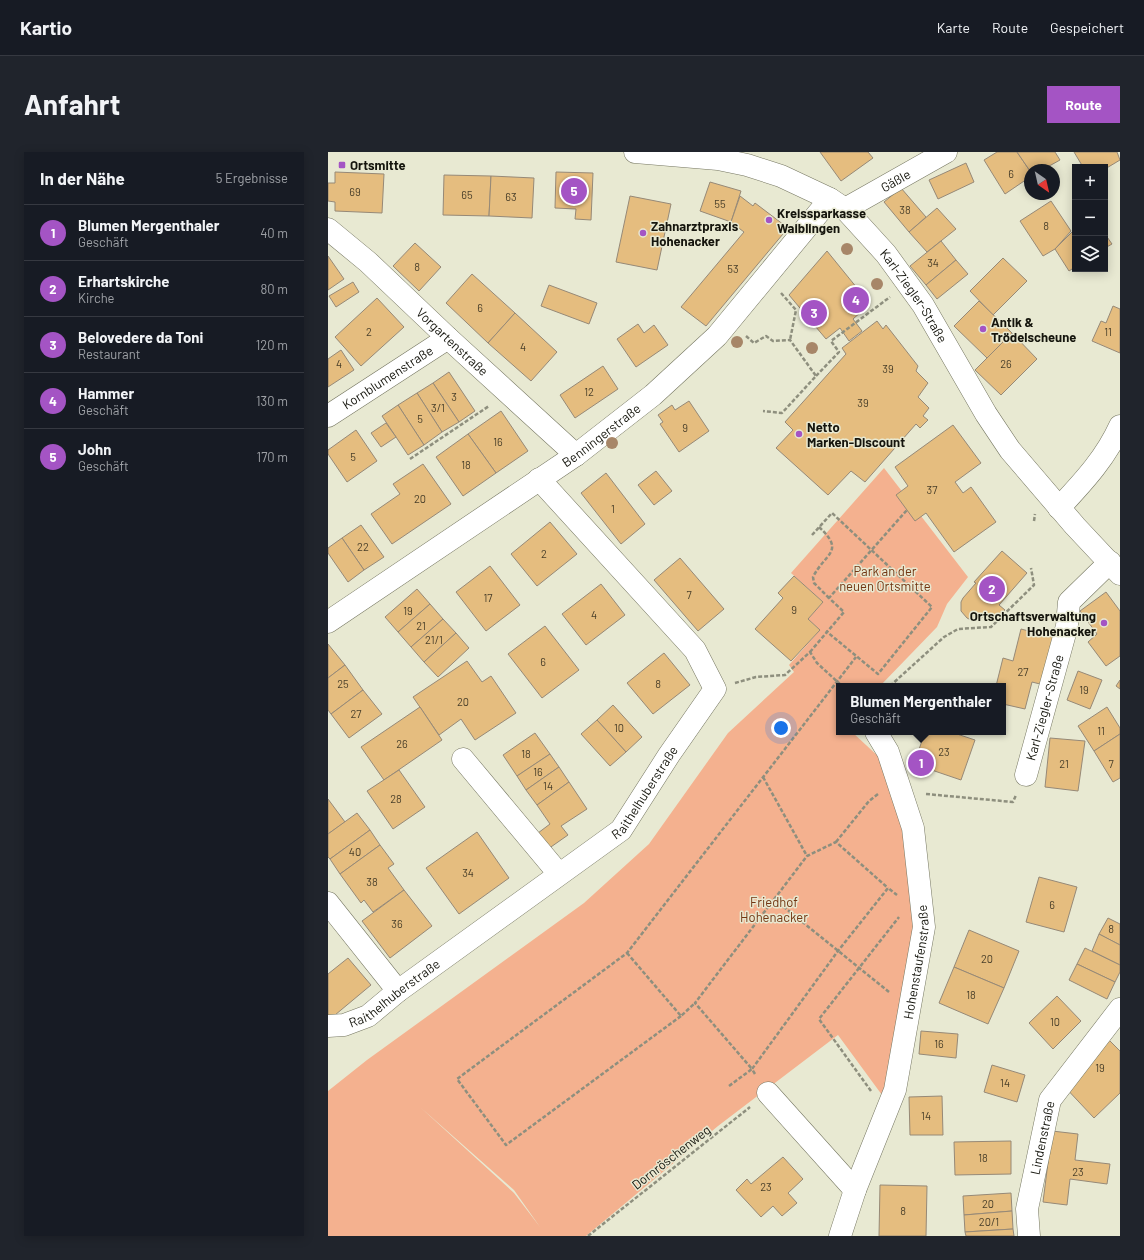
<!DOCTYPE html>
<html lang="de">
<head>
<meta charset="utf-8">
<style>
  :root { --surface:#171b24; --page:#20242c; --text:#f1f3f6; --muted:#9ea1a6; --line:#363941; --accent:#a454c4 }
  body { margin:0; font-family:Barlow,sans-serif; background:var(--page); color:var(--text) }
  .controls { position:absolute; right:12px; top:12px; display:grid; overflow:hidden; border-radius:0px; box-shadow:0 2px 10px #0003 }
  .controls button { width:36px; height:36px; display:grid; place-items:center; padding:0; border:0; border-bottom:1px solid var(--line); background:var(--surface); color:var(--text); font:20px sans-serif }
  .compass { position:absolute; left:696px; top:12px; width:36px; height:36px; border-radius:50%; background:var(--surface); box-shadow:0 2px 10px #0003; rotate:146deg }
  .you { position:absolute; left:453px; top:576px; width:14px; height:14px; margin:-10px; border:3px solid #fff; border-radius:50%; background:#1a73e8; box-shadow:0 0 0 6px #1a73e833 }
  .badge { display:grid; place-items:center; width:26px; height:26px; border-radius:50%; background:var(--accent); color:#fff; font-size:13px; font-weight:700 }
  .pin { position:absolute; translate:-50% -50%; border:2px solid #fff; box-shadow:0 1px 4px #0006 }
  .popup { position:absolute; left:508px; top:531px; width:170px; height:52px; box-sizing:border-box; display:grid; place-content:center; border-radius:0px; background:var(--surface); filter:drop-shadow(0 1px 3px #0005); font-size:13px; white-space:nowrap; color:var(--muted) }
  .popup b { font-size:15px; color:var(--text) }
  .popup::after { content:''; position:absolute; left:50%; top:100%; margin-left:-8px; border:8px solid transparent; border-top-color:var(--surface) }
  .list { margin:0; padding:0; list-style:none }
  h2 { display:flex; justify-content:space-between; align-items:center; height:52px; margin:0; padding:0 16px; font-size:17px }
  h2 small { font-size:13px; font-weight:400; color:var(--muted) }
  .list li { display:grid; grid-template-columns:26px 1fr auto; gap:12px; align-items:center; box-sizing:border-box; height:56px; padding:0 16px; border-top:1px solid var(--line) }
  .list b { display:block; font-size:15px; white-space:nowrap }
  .list p { margin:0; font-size:13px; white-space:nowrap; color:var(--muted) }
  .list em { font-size:13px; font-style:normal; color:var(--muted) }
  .icon { flex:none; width:22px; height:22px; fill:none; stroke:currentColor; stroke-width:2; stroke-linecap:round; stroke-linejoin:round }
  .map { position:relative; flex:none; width:792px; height:1084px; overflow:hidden; border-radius:0px }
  header { display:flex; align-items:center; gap:24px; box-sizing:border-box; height:56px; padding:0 20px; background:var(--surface); border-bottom:1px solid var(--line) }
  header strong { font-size:19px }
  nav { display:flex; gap:22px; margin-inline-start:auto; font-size:14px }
  .intro { display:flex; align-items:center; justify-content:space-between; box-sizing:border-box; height:96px; padding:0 24px }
  h1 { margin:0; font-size:28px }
  .button { padding:10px 18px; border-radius:0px; background:var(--accent); color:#fff; font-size:14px; font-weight:700 }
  main { display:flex; gap:24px; padding:0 24px }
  aside { flex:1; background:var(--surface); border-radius:0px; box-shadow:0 2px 10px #0003 }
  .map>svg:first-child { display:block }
  .green { fill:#f4b18f; fill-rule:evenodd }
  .building { fill:#e5bd7f; stroke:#968977 }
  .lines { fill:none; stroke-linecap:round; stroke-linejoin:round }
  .minor-casing { stroke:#757661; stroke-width:23 }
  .path { stroke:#8e8f7e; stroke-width:2.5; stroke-dasharray:4 2; stroke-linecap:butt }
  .minor { stroke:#fff; stroke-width:22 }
  .tree { fill:#a78668 }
  .poi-dot { fill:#a454c4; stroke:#e8e9d2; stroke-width:1.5 }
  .labels { text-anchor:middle; stroke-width:3; stroke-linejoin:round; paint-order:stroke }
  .number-label { font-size:11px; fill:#493f2a }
  .poi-label { font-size:13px; font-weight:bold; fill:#15150d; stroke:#e8e9d2; text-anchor:start }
  .street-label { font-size:13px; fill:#15150d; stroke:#e8e9d2 }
  .park-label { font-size:13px; fill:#723511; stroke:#e8e9d2 }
</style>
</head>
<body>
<header>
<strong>Kartio</strong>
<nav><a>Karte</a><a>Route</a><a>Gespeichert</a></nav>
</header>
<div class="intro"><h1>Anfahrt</h1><a class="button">Route</a></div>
<main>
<aside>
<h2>In der Nähe<small>5 Ergebnisse</small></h2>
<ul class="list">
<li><span class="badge">1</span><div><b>Blumen Mergenthaler</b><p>Geschäft</p></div><em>40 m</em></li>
<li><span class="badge">2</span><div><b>Erhartskirche</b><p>Kirche</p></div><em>80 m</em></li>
<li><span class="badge">3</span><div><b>Belovedere da Toni</b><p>Restaurant</p></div><em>120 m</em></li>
<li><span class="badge">4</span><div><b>Hammer</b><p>Geschäft</p></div><em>130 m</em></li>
<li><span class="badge">5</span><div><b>John</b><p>Geschäft</p></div><em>170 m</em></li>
</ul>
</aside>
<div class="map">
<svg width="792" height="1084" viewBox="0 0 792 1084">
  <rect width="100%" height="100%" fill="#e8e9d2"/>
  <path class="green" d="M556 316 640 425 619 452 609 475 552 534H511V580H524L552 606 572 653 589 777 565 924 554 943 510 883 390 974 258 1084H0V939L39 908 256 751 321 692 400 581 466 520 461 513 492 478 480 467 495 450 463 421ZM92 955 186 1038 212 1075 186 1041Z"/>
  <g class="building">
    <path d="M492 0H540L545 6 513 29Z"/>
    <path d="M669 0H689L702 19V25L677 42 656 8Z"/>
    <path d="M689 0H727L732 8 714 18 702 19Z"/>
    <path d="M746 0H789L792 8 777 17V15H755Z"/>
    <path d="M638 11 646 30 610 47 601 28Z"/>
    <path d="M7 20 56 22 54 61 7 59V50L0 49V31H7Z"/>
    <path d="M228 20 265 21 263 68 247 67 248 57 227 56Z"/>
    <path d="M116 23 163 24 161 64 115 63Z"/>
    <path d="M163 24 206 26 204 66 161 64Z"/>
    <path d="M382 30 413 39 403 70 372 59Z"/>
    <path d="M573 36 598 65 581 80 556 50Z"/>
    <path d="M302 44 343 52 329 118 288 110Z"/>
    <path d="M412 44 425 54 427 51 460 76 378 174 353 155 416 80 403 70Z"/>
    <path d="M723 49 743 79 727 97 715 104 692 69Z"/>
    <path d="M609 56 628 77 599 100 581 80Z"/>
    <path d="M747 77V115L741 119 727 97Z"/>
    <path d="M777 82 784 92 777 96Z"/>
    <path d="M613 89 628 108 598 133 582 114Z"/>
    <path d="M87 91 113 115 91 139 65 114Z"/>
    <path d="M499 99 542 152 525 167 534 179 521 189 512 176 498 187 461 143Z"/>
    <path d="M0 104 16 127 0 138Z"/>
    <path d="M675 106 699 129 665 163 642 139Z"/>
    <path d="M628 108 640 122 609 147 598 133Z"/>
    <path d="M144 122 187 161 160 191 118 151Z"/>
    <path d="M25 130 31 140 8 155 1 144Z"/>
    <path d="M221 133 269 151 261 172 213 154Z"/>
    <path d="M49 146 76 175 33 214 7 185Z"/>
    <path d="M651 149 684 181 659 206 626 174Z"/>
    <path d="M785 154 792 157V201L764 189 773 169 778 171Z"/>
    <path d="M187 161 229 200 203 229 160 191Z"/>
    <path d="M549 169 555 177 558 173 590 214 588 219 600 231 590 245 601 256 595 264 600 268 592 276 588 272 537 330 523 319 500 343 448 296 465 278 457 270 518 202 514 196Z"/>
    <path d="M310 172 316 181 326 173 340 193 308 215 289 187Z"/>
    <path d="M684 181 709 207 673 243 647 218Z"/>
    <path d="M13 198 26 218 0 235V207Z"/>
    <path d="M275 214 290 237 247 266 232 243Z"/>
    <path d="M121 220 147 259 131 270 105 231Z"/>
    <path d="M105 231 131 270 114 280 89 241Z"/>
    <path d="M89 241 114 280 96 293 70 253Z"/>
    <path d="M361 249 381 279 351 300 332 272 335 270 330 263 344 253 347 258Z"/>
    <path d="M70 253 96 293 80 303 54 264Z"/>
    <path d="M173 259 200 299 168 321 140 282Z"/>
    <path d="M58 271 68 285 53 295 43 281Z"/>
    <path d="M625 273 653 311 627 330 635 341 643 335 668 370 626 400 598 361 587 369 568 343 580 334 567 315Z"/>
    <path d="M28 278 49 309 19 330 0 302V298Z"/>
    <path d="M140 282 168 321 135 344 108 305Z"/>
    <path d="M95 312 123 352 64 392 43 362 72 342 65 332Z"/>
    <path d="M328 319 344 339 326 353 310 333Z"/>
    <path d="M278 321 317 372 293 392 253 341Z"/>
    <path d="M222 370 249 402 209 434 183 402Z"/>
    <path d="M33 373 56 405 36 418 14 386Z"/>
    <path d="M14 386 36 418 20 430 0 401V396Z"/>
    <path d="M674 399 699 421 671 453 677 458 667 468 659 462 652 467 643 468 639 466 633 459V450L635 446 648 431 646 430Z"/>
    <path d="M352 406 396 457 370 479 326 428Z"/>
    <path d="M162 414 192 453 158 479 128 440Z"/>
    <path d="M466 424 495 450 480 467 492 478 463 509 427 477 455 446 450 441Z"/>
    <path d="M273 432 297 463 258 493 234 462Z"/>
    <path d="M89 437 102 452 70 480 57 465Z"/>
    <path d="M778 440 792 459V504L778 514 760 490 769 482 752 459Z"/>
    <path d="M102 452 115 467 83 495 70 480Z"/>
    <path d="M115 467 128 481 96 510 83 495Z"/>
    <path d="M217 474 251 518 214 546 180 502Z"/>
    <path d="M693 477 728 486 716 533 704 530 697 557 675 552V534H668L675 506 685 509Z"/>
    <path d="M128 481 141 496 110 525 96 510Z"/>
    <path d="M0 492 17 513 0 526Z"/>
    <path d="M336 501 362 533 325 562 299 531Z"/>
    <path d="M139 509 154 530 163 524 188 561 147 588 133 567 111 583 85 545Z"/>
    <path d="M17 513 35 538 3 562 0 558V526Z"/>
    <path d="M750 519 774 528 762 557 739 548Z"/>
    <path d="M792 528V537L788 534Z"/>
    <path d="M35 538 54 562 21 586 3 562Z"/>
    <path d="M285 553 314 585 298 600 269 568Z"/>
    <path d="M92 555 114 588 56 628 33 595Z"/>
    <path d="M779 555 792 576V582L766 599 750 574Z"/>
    <path d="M269 568 298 600 282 614 253 582Z"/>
    <path d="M597 580H623L647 588 633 628 586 612Z"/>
    <path d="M207 581 222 602 189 624 175 603Z"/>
    <path d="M792 582V626L785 630 766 599Z"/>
    <path d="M722 586 757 589 750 639 717 635Z"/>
    <path d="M222 602 231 615 198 638 189 624Z"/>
    <path d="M231 615 241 630 209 653 198 638Z"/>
    <path d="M71 618 97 655 65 677 39 639Z"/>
    <path d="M241 630 259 657 233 674 240 683 220 697 210 681 222 672 209 653Z"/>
    <path d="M0 647 17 670 0 682Z"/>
    <path d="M29 661 42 678 2 707 0 705V682Z"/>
    <path d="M42 678 52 693 12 722 2 707Z"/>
    <path d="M149 680 181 726 131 762 98 716Z"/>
    <path d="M52 693 66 712 60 716 76 738 45 760 36 748 33 751 12 722Z"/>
    <path d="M711 725 749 735 736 780 698 770Z"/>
    <path d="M76 738 104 774 62 806 34 769Z"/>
    <path d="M780 766 792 772V793L771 782Z"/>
    <path d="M641 778 691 799 676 836 626 815Z"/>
    <path d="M771 782 792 793V813L764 799Z"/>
    <path d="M757 796 792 813V820L787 830 749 812Z"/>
    <path d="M20 806 43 833 1 868 0 866V822Z"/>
    <path d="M749 812 787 830 779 847 741 828Z"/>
    <path d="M626 815 676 836 660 872 611 851Z"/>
    <path d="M729 844 753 869 725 897 701 871Z"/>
    <path d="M593 879 630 882 628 906 591 902Z"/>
    <path d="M781 888 792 899V941L766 966 735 933Z"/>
    <path d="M664 913 697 923 689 950 656 940Z"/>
    <path d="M614 944 615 983H582L581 945Z"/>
    <path d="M724 979 750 982 747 1008 782 1012 779 1032 742 1027 739 1053 715 1050Z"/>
    <path d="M683 989V1022L627 1023 626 990Z"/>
    <path d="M455 1005 475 1027 460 1041 469 1051 454 1064 445 1054 433 1065 408 1038 419 1027 423 1032Z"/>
    <path d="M552 1033 599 1034 598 1084H551Z"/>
    <path d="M683 1041 684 1059 636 1063 635 1044Z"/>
    <path d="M684 1059 685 1077 637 1080 636 1063Z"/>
    <path d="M685 1077 686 1084H638L637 1080Z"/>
  </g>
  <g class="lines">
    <defs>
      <g id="minor">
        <path id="s1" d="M307 0 390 7 419 13 453 24 502 47 517 57 558 102 595 153 658 262 682 298 747 374 792 422"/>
        <path id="s2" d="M517 57 618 0"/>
        <path id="s3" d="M0 77 40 110 120 186 248 303"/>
        <path id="s4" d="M0 264 120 186"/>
        <path d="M731 356C755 330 777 307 792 274"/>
        <path id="s5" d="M0 470 248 303 325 243 389 184 502 47"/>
        <path d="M135 607 231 722"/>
        <path id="s6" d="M698 623 739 474 741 450 782 410"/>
        <path d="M0 751 70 839"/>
        <path id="s7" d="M0 874 16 873 40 864 70 839 293 678 341 603 387 537 367 498 211 327"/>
        <path d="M440 941 527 1038"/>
        <path id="s8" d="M512 1084 527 1038 567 938 596 775 585 676 560 600 548 580"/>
        <path id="s9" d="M701 1084 699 1057 722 948 792 857"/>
      </g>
    </defs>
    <use href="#minor" class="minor-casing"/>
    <g class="path">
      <path d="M453 141 468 158 462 188"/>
      <path d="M418 184 426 191 438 184 445 189 462 188 488 224 454 261 435 259"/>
      <path d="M488 224 511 200 503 189 562 145"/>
      <path d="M82 307 161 254"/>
      <path d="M706 369 707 362"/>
      <path d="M491 375C518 400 497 401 485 425L486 431 501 446"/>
      <path d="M484 383 504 361 604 455 550 522 498 479"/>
      <path d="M482 500 516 460 501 446 579 358"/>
      <path d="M407 531 428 525 457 523 482 500 489 511 514 534"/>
      <path d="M562 534 616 485 630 477 663 475 706 433 703 416"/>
      <path d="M435 625 479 704"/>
      <path d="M598 642 685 650 688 643"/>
      <path d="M508 690 541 649 550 642"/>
      <path d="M446 747 561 840"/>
      <path d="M299 801 353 864 367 851"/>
      <path d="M353 864 178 993 129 927 299 801 528 505"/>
      <path d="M427 922 424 917 510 799 560 736 569 743"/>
      <path d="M401 934 424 917 367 851 479 704 508 690 560 736"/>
      <path d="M543 939 491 867 571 765"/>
      <path d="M260 1084 422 955"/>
    </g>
    <use href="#minor" class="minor"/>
  </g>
  <g class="tree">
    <circle cx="519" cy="97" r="6"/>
    <circle cx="549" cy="132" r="6"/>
    <circle cx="409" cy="190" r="6"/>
    <circle cx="484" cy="196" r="6"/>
    <circle cx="284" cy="291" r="6"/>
  </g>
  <g class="poi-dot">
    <rect x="10" y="9" width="8" height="8" rx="2"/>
    <circle cx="441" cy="68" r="4"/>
    <circle cx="315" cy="81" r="4"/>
    <circle cx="655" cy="177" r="4"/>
    <circle cx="471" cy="282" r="4"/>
    <circle cx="776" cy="471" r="4"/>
  </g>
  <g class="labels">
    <g class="number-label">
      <text x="683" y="26">6</text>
      <text x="27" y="44">69</text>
      <text x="139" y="47">65</text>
      <text x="183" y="49">63</text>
      <text x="392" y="56">55</text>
      <text x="577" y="62">38</text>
      <text x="718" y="78">8</text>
      <text x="605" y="115">34</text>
      <text x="89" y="119">8</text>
      <text x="405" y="121">53</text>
      <text x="152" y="160">6</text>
      <text x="41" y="184">2</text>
      <text x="780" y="184">11</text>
      <text x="195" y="199">4</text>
      <text x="11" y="216">4</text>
      <text x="678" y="216">26</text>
      <text x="560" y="221">39</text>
      <text x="261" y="244">12</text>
      <text x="126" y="249">3</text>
      <text x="535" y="255">39</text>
      <text x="110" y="260">3/1</text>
      <text x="92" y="271">5</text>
      <text x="357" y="280">9</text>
      <text x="170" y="294">16</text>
      <text x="25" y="309">5</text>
      <text x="138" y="317">18</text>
      <text x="604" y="342">37</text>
      <text x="92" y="351">20</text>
      <text x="285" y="361">1</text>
      <text x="35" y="399">22</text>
      <text x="216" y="406">2</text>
      <text x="361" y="447">7</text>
      <text x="160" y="450">17</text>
      <text x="466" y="462">9</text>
      <text x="80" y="463">19</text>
      <text x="266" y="467">4</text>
      <text x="93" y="478">21</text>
      <text x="106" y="492">21/1</text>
      <text x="215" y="514">6</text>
      <text x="695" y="524">27</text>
      <text x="15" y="536">25</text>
      <text x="330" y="536">8</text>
      <text x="756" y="542">19</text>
      <text x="135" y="554">20</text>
      <text x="28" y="566">27</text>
      <text x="291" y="580">10</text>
      <text x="773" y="583">11</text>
      <text x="74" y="596">26</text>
      <text x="616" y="604">23</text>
      <text x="198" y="606">18</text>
      <text x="736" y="616">21</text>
      <text x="783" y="616">7</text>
      <text x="210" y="624">16</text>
      <text x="220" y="638">14</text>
      <text x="68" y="651">28</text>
      <text x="27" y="704">40</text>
      <text x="140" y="725">34</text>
      <text x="44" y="734">38</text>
      <text x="724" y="757">6</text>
      <text x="69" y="776">36</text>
      <text x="783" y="781">8</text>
      <text x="659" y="811">20</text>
      <text x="643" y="847">18</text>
      <text x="727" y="874">10</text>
      <text x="611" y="896">16</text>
      <text x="772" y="920">19</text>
      <text x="677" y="935">14</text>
      <text x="598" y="968">14</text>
      <text x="655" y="1010">18</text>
      <text x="750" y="1024">23</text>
      <text x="438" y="1039">23</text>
      <text x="660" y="1056">20</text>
      <text x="575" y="1063">8</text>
      <text x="661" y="1074">20/1</text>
    </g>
    <g class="poi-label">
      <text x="22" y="18">Ortsmitte</text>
      <text x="449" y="66">Kreissparkasse<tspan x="449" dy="15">Waiblingen</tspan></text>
      <text x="323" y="79">Zahnarztpraxis<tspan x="323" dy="15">Hohenacker</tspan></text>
      <text x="663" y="175">Antik &amp;<tspan x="663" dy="15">Trödelscheune</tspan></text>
      <text x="479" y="280">Netto<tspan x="479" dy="15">Marken-Discount</tspan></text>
      <text x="768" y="469" text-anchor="end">Ortschaftsverwaltung<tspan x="768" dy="15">Hohenacker</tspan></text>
    </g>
    <g class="street-label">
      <text dy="5" stroke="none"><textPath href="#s2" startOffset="58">Gäßle</textPath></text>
      <text dy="5" stroke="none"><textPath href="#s1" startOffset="332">Karl-Ziegler-Straße</textPath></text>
      <text dy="5" stroke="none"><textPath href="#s3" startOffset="168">Vorgartenstraße</textPath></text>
      <text dy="5" stroke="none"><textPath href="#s4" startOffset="71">Kornblumenstraße</textPath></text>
      <text dy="5" stroke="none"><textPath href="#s5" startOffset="331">Benningerstraße</textPath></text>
      <text dy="5" stroke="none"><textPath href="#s6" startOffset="70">Karl-Ziegler-Straße</textPath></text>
      <text dy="5" stroke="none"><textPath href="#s7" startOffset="400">Raithelhuberstraße</textPath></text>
      <text dy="5" stroke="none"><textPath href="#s8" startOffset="286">Hohenstaufenstraße</textPath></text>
      <text dy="5" stroke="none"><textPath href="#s7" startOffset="76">Raithelhuberstraße</textPath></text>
      <text dy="5" stroke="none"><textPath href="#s9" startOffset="100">Lindenstraße</textPath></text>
      <text transform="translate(343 1005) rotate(-38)" y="5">Dornröschenweg</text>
    </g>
    <g class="park-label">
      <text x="557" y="424">Park an der<tspan x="557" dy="15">neuen Ortsmitte</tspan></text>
      <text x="446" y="755">Friedhof<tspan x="446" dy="15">Hohenacker</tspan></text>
    </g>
  </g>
</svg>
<div class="controls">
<button>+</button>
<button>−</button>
<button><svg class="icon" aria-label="layers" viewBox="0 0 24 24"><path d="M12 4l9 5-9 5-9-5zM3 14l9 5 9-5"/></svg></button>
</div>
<svg class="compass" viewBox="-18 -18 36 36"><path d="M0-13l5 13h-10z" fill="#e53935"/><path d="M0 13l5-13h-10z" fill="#9ea1a6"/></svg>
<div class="you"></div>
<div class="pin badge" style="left:593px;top:611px">1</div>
<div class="popup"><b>Blumen Mergenthaler</b>Geschäft</div>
<div class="pin badge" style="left:664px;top:437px">2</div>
<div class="pin badge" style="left:486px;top:161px">3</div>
<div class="pin badge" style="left:528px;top:148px">4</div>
<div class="pin badge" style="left:246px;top:39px">5</div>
</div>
</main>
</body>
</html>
